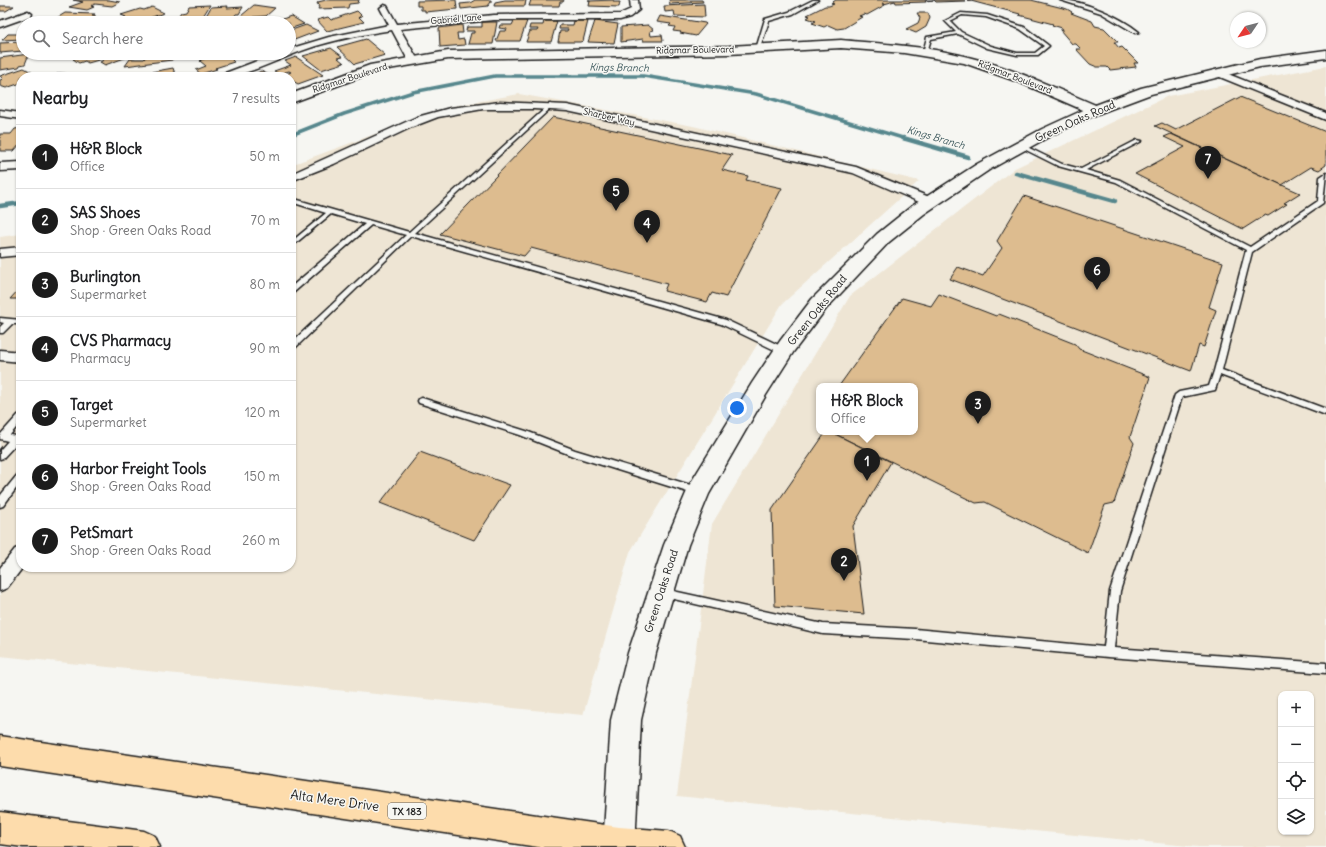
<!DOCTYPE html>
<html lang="en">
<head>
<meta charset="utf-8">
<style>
  :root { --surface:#fff; --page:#f2f2f2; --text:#202124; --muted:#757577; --line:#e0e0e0; --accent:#1c1c1c }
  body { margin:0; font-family:Delius,sans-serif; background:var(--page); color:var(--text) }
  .controls { position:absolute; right:12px; bottom:12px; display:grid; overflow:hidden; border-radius:8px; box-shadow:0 1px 3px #0004 }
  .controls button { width:36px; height:36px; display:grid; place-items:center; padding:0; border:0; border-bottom:1px solid var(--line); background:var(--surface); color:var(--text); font:20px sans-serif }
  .compass { position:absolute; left:1230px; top:12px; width:36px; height:36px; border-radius:50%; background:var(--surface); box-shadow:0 1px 3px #0004; rotate:235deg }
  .you { position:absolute; left:737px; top:408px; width:14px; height:14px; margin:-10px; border:3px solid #fff; border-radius:50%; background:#1a73e8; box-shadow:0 0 0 6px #1a73e833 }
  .badge { display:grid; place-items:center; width:26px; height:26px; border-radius:50%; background:var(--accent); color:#fff; font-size:13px; font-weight:700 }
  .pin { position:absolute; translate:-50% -33px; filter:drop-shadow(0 1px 2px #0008) }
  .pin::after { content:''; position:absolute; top:21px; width:14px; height:12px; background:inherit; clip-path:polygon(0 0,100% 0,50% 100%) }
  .popup { position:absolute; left:816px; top:383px; width:102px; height:52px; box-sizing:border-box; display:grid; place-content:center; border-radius:8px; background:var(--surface); filter:drop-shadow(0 1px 3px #0005); font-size:13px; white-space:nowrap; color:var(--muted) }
  .popup b { font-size:15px; color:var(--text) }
  .popup::after { content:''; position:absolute; left:50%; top:100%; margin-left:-8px; border:8px solid transparent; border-top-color:var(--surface) }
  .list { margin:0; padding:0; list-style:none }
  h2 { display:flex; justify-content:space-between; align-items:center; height:52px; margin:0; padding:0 16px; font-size:17px }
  h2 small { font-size:13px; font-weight:400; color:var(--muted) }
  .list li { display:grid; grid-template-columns:26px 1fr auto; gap:12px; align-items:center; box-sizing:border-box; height:64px; padding:0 16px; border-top:1px solid var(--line) }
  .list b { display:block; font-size:15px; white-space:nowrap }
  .list p { margin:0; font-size:13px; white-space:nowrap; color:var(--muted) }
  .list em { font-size:13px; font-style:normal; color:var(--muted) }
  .icon { flex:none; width:22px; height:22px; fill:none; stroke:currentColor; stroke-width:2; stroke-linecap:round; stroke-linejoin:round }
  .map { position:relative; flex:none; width:1326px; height:847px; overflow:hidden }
  .search { position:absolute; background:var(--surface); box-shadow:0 1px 3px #0004; left:16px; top:16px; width:280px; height:44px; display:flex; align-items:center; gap:10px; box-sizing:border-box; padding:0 14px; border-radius:22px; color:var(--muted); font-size:15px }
  .panel { position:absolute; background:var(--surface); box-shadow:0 1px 3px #0004; left:16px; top:72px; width:280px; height:500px; border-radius:16px }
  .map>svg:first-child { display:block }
  .built { fill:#eee5d4; fill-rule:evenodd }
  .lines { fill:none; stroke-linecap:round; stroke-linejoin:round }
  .stream-far1 { stroke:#57878d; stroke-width:3.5 }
  .stream { stroke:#57878d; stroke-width:4.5 }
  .building { fill:#ddbc8f; stroke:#1c1c1c }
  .service-casing { stroke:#1c1c1c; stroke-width:3 }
  .minor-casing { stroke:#1c1c1c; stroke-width:3 }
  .tertiary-casing { stroke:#1c1c1c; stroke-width:3 }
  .secondary-casing { stroke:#1c1c1c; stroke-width:3 }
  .primary-casing { stroke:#1c1c1c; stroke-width:3 }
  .service { fill:#f6f6f2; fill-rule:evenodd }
  .minor { fill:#f6f6f2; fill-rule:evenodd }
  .tertiary { fill:#f6f6f2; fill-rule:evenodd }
  .secondary { fill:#f6f6f2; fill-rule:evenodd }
  .primary { fill:#fddcac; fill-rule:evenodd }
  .labels { text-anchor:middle; stroke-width:3; stroke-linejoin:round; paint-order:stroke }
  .far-street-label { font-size:9px; fill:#1c1c1c; stroke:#f6f6f2 }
  .far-water-label { font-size:10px; font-style:italic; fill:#3e5a5e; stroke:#f6f6f2 }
  .shield { fill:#f6f6f2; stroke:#5d5d5c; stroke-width:1 }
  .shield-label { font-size:10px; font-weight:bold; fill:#1c1c1c }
  .street-label { font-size:11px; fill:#1c1c1c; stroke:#f6f6f2 }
  .near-street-label { font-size:13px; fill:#1c1c1c; stroke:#f6f6f2 }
</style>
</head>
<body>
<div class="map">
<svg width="1326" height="847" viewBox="0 0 1326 847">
  <rect width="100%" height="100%" fill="#f6f6f2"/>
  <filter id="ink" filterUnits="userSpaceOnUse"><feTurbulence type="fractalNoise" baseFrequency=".025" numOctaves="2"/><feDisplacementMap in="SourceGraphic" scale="8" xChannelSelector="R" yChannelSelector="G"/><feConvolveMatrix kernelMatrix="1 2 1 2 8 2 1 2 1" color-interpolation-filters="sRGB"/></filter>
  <g filter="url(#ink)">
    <g class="built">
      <path d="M1326 66V847H1199L677 796 712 524 850 296 1015 168 1168 96ZM819 386H915V432H819ZM1281 694H1311V832H1281Z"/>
      <path d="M519 94 693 126 919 181 782 304 630 552 583 715 0 656V237L21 234V567H291V165L448 107Z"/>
    </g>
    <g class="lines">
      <path class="stream-far1" d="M291 135 344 114 413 92 495 76H643L756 94 906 139"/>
      <g class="stream">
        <path d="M903 138 968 157"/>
        <path d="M1016 173 1115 201"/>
        <path d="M0 206 21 203"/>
      </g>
    </g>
    <g class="building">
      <path d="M73 0H109L120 2 112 6 95 4 91 6 94 7 87 10 69 7 83 2Z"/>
      <path d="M326 0H359L358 3 349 4 348 8 318 9 320 5 317 4 318 2Z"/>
      <path d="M456 0 457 9 425 12V10H421V6H417V1Z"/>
      <path d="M475 0H491V2L488 6 461 9 460 4 470 3Z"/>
      <path d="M505 0H526L525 6H494L495 2Z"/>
      <path d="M531 0H564L563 2H560L559 6H529Z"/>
      <path d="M614 0V2H620L619 7 589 6 590 1H588Z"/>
      <path d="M669 0H702L703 2 670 4Z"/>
      <path d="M836 0H964L965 1 936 2 934 0 925 1 926 2 896 3 895 1 884 4 882 3 885 5 867 15 864 14 859 16 862 17 844 28 837 29 828 25 824 27 812 23 816 21 807 18 810 16 807 15 825 6H829L834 4 831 3Z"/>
      <path d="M967 0H1031L1067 9 1072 12 1071 13 1092 21 1095 26 1104 28 1118 42H1114L1119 48 1122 47 1138 63H1134L1136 67 1110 70 1107 67H1097L1090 64 1076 49H1081L1076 44H1072L1060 30H1063L1062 28 1052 25 1053 24 1019 15 1020 14Z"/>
      <path d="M704 4 705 17 675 16 674 11 665 12 664 6Z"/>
      <path d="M210 5 200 21H175L181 12 186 11 189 6Z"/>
      <path d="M254 5 275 8 266 16 253 17 248 22 235 21Z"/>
      <path d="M0 6H14L6 11H0Z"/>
      <path d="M228 6 227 8 243 7 239 14H236L231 21 202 23 211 7Z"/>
      <path d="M152 7 164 13 143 20 150 23H128L122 20 126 17 121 15 140 9 144 10Z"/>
      <path d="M357 11 362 16 359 17 364 22 327 31 317 20 328 17 331 20Z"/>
      <path d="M65 13 95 14 92 16H96L89 22 82 23H49Z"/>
      <path d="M917 13H928L930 18 926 27 916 33 906 29 918 23 920 18Z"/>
      <path d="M291 16 304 24 289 29V23H271Z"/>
      <path d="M660 16 705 23 706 24 696 36 680 33 681 32 673 31 675 27 669 26 671 24 657 22Z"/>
      <path d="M514 21H527L520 41H496L500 31H506L507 29 499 28 500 25H512Z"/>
      <path d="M544 21H557L551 42H526L530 31H537L538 29H529L530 25H543Z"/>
      <path d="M574 21H588L583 41 580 42H558L560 31H567L568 29H559L560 25H573Z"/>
      <path d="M595 21 618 24 614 43 588 42Z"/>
      <path d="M482 22H497L493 44H468L471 33H474V31H466L467 27H482Z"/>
      <path d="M306 25 318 31 289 42V31Z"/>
      <path d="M462 25 463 33H457L458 40 464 39 465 45 440 47 439 28Z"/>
      <path d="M648 25 654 30 650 31 651 36 662 35 663 41H643V39L621 42V27Z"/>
      <path d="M23 30V39L2 40 8 34H19Z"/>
      <path d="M366 39 385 55 355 64 337 47Z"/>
      <path d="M23 42V51L0 53V43Z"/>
      <path d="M331 48 343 57 338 58 344 63 321 70 303 56Z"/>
      <path d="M92 53H127L130 56 105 65 100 62 104 60 102 59 88 63 85 61 79 63 73 59Z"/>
      <path d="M150 53H177L172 60 125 66 130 59H144Z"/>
      <path d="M186 53H210L202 58 185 54Z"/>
      <path d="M221 53 242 54 235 56 232 60 234 62 215 68 217 69 201 74 196 70 206 66 200 61 201 60Z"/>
      <path d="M29 54 25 64 20 65 19 67 0 70V58Z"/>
      <path d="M296 57 323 75 298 84 291 80V77L284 75 291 72 289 71 279 74 274 71 291 65 285 61Z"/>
      <path d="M24 68 39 76 21 77V83L6 88 0 86V80L3 79 0 76Z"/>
      <path d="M173 68 176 77H141L140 74Z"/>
      <path d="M261 71 273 77H249Z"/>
      <path d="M59 73 75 74 71 77H43L45 75 54 76Z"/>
      <path d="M1240 97 1326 132V165L1319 170 1311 167 1282 185 1155 126 1162 123 1176 130Z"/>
      <path d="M553 117 732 155 722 170 748 176 746 180 782 188 726 297 712 293 707 302 664 291 667 284 531 248 524 256 440 234Z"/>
      <path d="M21 128V143L14 151H0V134H11L15 129Z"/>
      <path d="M1171 134 1282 185 1300 193 1284 203 1287 204 1268 216 1265 215 1243 229 1135 174 1185 147 1164 137Z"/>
      <path d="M1024 196 1223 262 1209 307 1216 310 1204 347 1199 345 1191 371 950 279 958 267 983 276 1002 248 997 241Z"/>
      <path d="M21 287V299H10Z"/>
      <path d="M939 294 996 316 999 314 1075 344 1079 349 1150 377 1130 437 1134 443 1114 503 1105 505 1088 553 985 502 976 503 831 432H915V386H839L902 298 931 306Z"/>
      <path d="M826 432H831L891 462 853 526 864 614 775 606 772 510Z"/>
      <path d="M420 452 510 485 474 540 380 503Z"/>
    </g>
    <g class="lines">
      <defs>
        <g id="service">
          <path d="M813 0H818L793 14 769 21 760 48 756 49 765 19 789 12Z"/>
          <path d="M1060 0C1083 0 1121 17 1139 32L1135 33 1101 13Z"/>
          <path d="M961 13 987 15 1024 27 1049 46 1038 55H1017L987 48 958 34 931 39 927 52 923 53 927 37 956 32 945 21ZM962 15 986 17 1020 29 1044 46 1035 53H1017L991 46 961 32 950 21Z"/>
          <path d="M550 104 553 106 552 107 415 233 726 320 787 349 788 351 787 353H781L721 324 411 236 294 349 291 350V343L406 235 371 225 293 293H291V287L365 224 331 214 291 247V242L326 213 291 202V198L409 232Z"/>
          <path d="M1137 140 1142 141 1086 170 1120 180 1250 247 1318 201 1320 177 1326 173 1323 203 1252 252 1222 370 1326 409V415L1220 375 1215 390 1182 397 1120 591 1114 648 1326 663V673L1108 657 915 639 823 634 661 596 659 593 661 590 664 589 823 624 915 629 1104 647 1110 591 1175 395 1179 392 1209 386 1214 371 1246 250 1116 182 1058 166 1018 146 1023 145 1062 164 1081 169Z"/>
          <path d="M0 318 21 320V324H12L3 333H0V327L4 323 0 322Z"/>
          <path d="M422 398 526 431 575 450 697 487 700 488 701 491 700 494 697 495 573 456 520 435 419 403 418 401 419 399Z"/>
          <path d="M21 414V422L10 435 21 437V443H17L3 458 0 459V450L8 441 0 439V435L18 415Z"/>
          <path d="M21 473V482L3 506 0 507V496L18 474Z"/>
        </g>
        <g id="minor">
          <path d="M630 0H638L639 10 630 17 620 20H494L400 29 418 60 413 63 408 60 392 30C358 35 322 42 291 55 268 64 243 77 218 77L220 75 278 53H289V49L329 37 389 25 380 8 384 5 387 6 397 24 494 15 620 14 631 9Z"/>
          <path d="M28 11 32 14 31 16 0 27V21Z"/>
          <path d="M1218 70 1326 113V120L1215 75 1213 73 1215 71Z"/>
          <path d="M500 102 567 105 856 167 934 199 936 202 930 206 926 205 853 173 567 111 534 109H483L438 117 412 127 334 164 291 181V174L417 117 450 108Z"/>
          <path d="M0 110 21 113V119L0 116Z"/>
          <path d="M21 247V255L0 257V249Z"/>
          <path d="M0 350 21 352V362L0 360Z"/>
          <path d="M21 547V567H23L7 588 0 591V568L15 549Z"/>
        </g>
        <g id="tertiary">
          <path d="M841 40C884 44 927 46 968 57 1014 68 1057 89 1100 107L1102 110 1100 113H1090L1021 83 964 63 904 53 841 48 729 54 448 59 377 71 291 103V94L370 65 448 51 729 46Z"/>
          <path d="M21 162V170L0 171V163Z"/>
        </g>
        <path id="secondary" d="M1326 50V58L1260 67 1151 94 1100 113 1052 135 989 170 924 214 889 242 826 309 794 351 766 395 709 494 688 545 656 653 641 720 635 847H603L611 720 628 653 664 545 690 484 752 383 780 341 812 299 877 234 912 206 977 164 1042 129 1090 107 1141 88 1260 59Z"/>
        <g id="primary">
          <path d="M0 736 619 827 669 831 680 836 685 847H538L0 766Z"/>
          <path d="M0 812 144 831 155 836 160 847H23L0 844Z"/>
        </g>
      </defs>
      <use href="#service" class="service-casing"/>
      <use href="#minor" class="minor-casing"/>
      <use href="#tertiary" class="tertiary-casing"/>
      <use href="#secondary" class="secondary-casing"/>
      <use href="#primary" class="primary-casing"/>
      <use href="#service" class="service"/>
      <use href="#minor" class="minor"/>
      <use href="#tertiary" class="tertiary"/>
      <use href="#secondary" class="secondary"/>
      <use href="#primary" class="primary"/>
    </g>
  </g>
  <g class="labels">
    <g class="far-street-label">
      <text transform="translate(456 19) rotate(-5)" y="3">Gabriel Lane</text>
      <text transform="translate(695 50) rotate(-1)" y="3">Ridgmar Boulevard</text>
      <text transform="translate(1015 77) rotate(21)" y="3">Ridgmar Boulevard</text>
      <text transform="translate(350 78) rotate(-18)" y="3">Ridgmar Boulevard</text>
      <text transform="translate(609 117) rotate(13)" y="3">Sharber Way</text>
    </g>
    <g class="far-water-label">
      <text transform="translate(619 67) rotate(1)" y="4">Kings Branch</text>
      <text transform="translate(936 137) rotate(16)" y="4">Kings Branch</text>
    </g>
    <rect class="shield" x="388" y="803" width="38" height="16" rx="3"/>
    <g class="shield-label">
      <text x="407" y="815">TX 183</text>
    </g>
    <g class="street-label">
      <text transform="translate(1075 121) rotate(-24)" y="4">Green Oaks Road</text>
      <text transform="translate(817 310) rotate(-51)" y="4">Green Oaks Road</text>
      <text transform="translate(661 591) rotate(-72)" y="4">Green Oaks Road</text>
    </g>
    <g class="near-street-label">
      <text transform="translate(335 800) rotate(8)" y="5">Alta Mere Drive</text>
    </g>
  </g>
</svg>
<div class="controls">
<button>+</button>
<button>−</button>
<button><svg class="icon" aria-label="locate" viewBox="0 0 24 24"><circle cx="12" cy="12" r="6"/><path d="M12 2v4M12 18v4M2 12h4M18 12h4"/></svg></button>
<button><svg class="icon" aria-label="layers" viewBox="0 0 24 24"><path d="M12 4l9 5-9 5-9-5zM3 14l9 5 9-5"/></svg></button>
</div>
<svg class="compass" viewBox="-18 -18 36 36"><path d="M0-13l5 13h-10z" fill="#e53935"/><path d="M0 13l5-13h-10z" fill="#757577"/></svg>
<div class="you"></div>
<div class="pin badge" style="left:867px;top:481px">1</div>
<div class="popup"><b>H&amp;R Block</b>Office</div>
<div class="pin badge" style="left:844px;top:581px">2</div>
<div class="pin badge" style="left:978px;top:424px">3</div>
<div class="pin badge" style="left:647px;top:243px">4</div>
<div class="pin badge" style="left:616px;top:211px">5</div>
<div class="pin badge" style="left:1097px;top:290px">6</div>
<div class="pin badge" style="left:1208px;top:179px">7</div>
<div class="search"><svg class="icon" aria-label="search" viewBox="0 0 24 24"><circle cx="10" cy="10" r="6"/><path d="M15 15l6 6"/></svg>Search here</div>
<section class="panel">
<h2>Nearby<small>7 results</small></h2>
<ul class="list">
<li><span class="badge">1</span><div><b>H&amp;R Block</b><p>Office</p></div><em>50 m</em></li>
<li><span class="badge">2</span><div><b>SAS Shoes</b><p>Shop · Green Oaks Road</p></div><em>70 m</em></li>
<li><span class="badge">3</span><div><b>Burlington</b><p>Supermarket</p></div><em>80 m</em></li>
<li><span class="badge">4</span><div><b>CVS Pharmacy</b><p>Pharmacy</p></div><em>90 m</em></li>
<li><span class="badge">5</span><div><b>Target</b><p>Supermarket</p></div><em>120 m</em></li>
<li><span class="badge">6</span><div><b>Harbor Freight Tools</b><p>Shop · Green Oaks Road</p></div><em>150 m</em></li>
<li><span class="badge">7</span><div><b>PetSmart</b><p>Shop · Green Oaks Road</p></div><em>260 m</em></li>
</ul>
</section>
</div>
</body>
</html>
